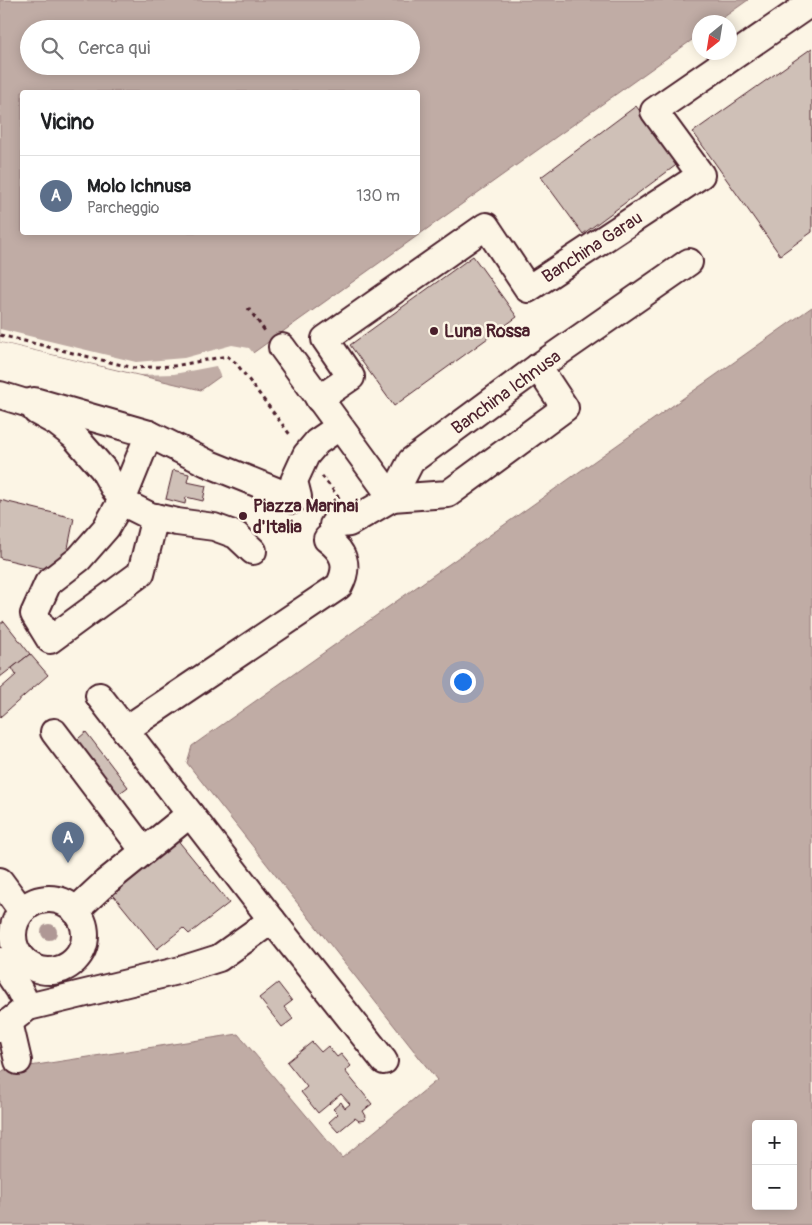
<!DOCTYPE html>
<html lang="it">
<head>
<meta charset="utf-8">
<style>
  :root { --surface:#fff; --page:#f6f6f6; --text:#202124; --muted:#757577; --line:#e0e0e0; --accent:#4a1f2b }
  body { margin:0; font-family:Pangolin,sans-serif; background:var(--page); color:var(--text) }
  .controls { position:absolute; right:15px; bottom:15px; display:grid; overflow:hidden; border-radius:5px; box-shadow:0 2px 12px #0003 }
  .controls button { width:45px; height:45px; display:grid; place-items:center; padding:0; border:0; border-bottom:1px solid var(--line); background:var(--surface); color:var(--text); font:25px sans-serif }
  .compass { position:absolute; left:692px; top:15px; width:45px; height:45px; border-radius:50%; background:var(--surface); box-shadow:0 2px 12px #0003; rotate:210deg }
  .you { position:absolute; left:462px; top:681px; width:18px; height:18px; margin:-12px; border:4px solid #fff; border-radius:50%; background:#1a73e8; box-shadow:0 0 0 8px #1a73e833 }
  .badge { display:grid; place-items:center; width:32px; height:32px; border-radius:50%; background:var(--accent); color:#fff; font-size:16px; font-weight:700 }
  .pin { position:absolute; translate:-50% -41px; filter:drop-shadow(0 1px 2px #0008) }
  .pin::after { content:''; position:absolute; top:26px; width:18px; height:15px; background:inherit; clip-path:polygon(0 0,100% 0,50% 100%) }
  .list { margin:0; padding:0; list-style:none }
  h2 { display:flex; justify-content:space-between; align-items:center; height:65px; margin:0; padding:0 20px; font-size:21px }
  h2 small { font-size:16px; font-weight:400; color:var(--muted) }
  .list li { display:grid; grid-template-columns:32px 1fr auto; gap:15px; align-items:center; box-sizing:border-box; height:80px; padding:0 20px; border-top:1px solid var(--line) }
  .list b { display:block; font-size:19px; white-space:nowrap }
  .list p { margin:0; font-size:16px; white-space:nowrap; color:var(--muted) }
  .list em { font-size:16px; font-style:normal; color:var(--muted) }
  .icon { flex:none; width:28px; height:28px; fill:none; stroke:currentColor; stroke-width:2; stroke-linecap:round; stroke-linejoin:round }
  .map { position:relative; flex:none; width:812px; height:1225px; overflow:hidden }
  .search { position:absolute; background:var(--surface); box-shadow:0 2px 12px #0003; left:20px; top:20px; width:400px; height:55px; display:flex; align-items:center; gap:12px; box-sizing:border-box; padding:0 18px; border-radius:28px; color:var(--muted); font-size:19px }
  .panel { position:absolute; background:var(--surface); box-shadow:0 2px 12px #0003; left:20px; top:90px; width:400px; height:145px; border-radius:5px }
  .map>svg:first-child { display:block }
  .water { fill:#c0aca5; stroke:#917474; fill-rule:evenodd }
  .pier { fill:#fcf5e5 }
  .building { fill:#cfc0b7; stroke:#4a1f2b }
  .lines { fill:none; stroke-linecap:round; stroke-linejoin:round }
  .minor-casing { stroke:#4a1f2b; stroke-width:30 }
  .path { stroke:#4a1f2b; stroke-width:3; stroke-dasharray:4 4; stroke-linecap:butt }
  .minor { stroke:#fcf5e5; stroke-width:26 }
  .tree { fill:#af9895 }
  .poi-dot { fill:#4a1f2b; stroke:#fcf5e5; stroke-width:2 }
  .labels { text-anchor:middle; stroke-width:5; stroke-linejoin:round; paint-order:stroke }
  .street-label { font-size:18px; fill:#4a1f2b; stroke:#fcf5e5 }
  .poi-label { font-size:18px; font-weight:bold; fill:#4a1f2b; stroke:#fcf5e5; text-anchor:start }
</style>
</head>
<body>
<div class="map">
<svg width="812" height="1225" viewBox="0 0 812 1225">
  <rect width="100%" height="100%" fill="#fcf5e5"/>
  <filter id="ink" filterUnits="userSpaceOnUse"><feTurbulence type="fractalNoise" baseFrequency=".02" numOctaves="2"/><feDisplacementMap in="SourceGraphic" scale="10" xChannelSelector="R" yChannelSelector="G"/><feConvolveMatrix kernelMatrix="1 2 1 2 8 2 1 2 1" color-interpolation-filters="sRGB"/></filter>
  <g filter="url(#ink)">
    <g class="water">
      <path d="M0 0H748L717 22H700L699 35 201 390 0 342ZM29 29H411V66H29ZM22 92H418V232H22Z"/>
      <path d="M812 307V1225H0V1073L4 1070 238 1034 342 1158 437 1080 187 763 192 746ZM756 1124H793V1206H756Z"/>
    </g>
    <path class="pier" d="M0 329 136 362 184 358 232 345 249 348 254 354 221 378 216 366 174 374 140 375 0 342Z"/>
    <g class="building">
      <path d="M812 48V232L780 255 693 132Z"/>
      <path d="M636 106 679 163 583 234 541 177Z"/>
      <path d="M473 256 517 317 394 406 350 345Z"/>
      <path d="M173 470 189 474 187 482 206 486 203 501 186 497 185 504 166 499Z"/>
      <path d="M0 500 74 518 65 563 51 570 0 558Z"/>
      <path d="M4 621 30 654 0 677V624Z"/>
      <path d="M30 654 48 675 0 717V689L16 675 12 668Z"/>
      <path d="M86 732 128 787 113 798 72 744Z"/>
      <path d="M176 838 229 903 189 934 183 928 157 949 110 891Z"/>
      <path d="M278 983 292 1001 284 1007 293 1019 282 1027 259 998Z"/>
      <path d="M312 1042 321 1052 328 1046 337 1057 341 1054 351 1066 345 1071 372 1104 363 1111 366 1116 365 1120 359 1121 355 1118 338 1132 329 1122 338 1114 333 1109 341 1102 345 1108 350 1104 341 1094 318 1113 301 1092 307 1087 287 1062Z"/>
    </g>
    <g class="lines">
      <defs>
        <g id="minor">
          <path d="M282 347 392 498 448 494 565 408 538 367"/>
          <path d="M0 395 26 403 34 401 149 434 207 463 281 493 293 500"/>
          <path d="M319 399 351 377 325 339 486 226 528 289 701 175 654 111 812 2"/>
          <path d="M36 411 56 422 74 436 103 469 115 490 130 506 150 516 177 522 214 527 236 535 253 551"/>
          <path d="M149 434 123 498 106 528 79 559 48 583 34 614 50 640 141 573 155 517"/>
          <path d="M298 497 294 481 306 455 317 442 339 427"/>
          <path d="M333 525 349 523 392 498 411 461 538 367 689 262"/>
          <path d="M99 696 272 920 384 1061"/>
          <path d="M125 730 339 586C350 565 344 552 327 539"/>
          <path d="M54 732 144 851"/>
          <path d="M0 881 22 911"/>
          <circle cx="49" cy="935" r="36"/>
          <path d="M75 911 106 882 190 814"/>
          <path d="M0 961 19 989 28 1007"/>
          <path d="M9 1022 18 1061"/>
          <path d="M0 1029 28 1007 181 970 219 958 272 920"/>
        </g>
      </defs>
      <use href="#minor" class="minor-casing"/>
      <g class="path">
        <path d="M248 308 265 331"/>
        <path d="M0 335 134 368 174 366 227 356 236 363 291 436"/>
        <path d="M322 476 340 499"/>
      </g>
      <use href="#minor" class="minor"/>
    </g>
    <circle class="tree" cx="49" cy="932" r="8"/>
  </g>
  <g class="poi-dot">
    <circle cx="434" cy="331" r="5"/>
    <circle cx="243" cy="516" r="5"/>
  </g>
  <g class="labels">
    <g class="street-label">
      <text transform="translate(592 247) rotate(-33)" y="6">Banchina Garau</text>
      <text transform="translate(506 392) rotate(-36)" y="6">Banchina Ichnusa</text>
    </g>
    <g class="poi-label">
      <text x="444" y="337">Luna Rossa</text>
      <text x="253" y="512">Piazza Marinai<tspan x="253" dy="21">d'Italia</tspan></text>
    </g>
  </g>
</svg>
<div class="controls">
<button>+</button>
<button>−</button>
</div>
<svg class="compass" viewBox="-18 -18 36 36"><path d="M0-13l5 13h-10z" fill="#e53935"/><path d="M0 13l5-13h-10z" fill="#757577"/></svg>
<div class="you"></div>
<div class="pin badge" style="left:68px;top:863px;background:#5c6f8a">A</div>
<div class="search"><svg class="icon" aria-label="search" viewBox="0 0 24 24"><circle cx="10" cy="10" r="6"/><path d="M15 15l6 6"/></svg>Cerca qui</div>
<section class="panel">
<h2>Vicino<small></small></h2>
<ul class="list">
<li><span class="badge" style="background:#5c6f8a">A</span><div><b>Molo Ichnusa</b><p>Parcheggio</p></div><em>130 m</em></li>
</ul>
</section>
</div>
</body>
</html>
